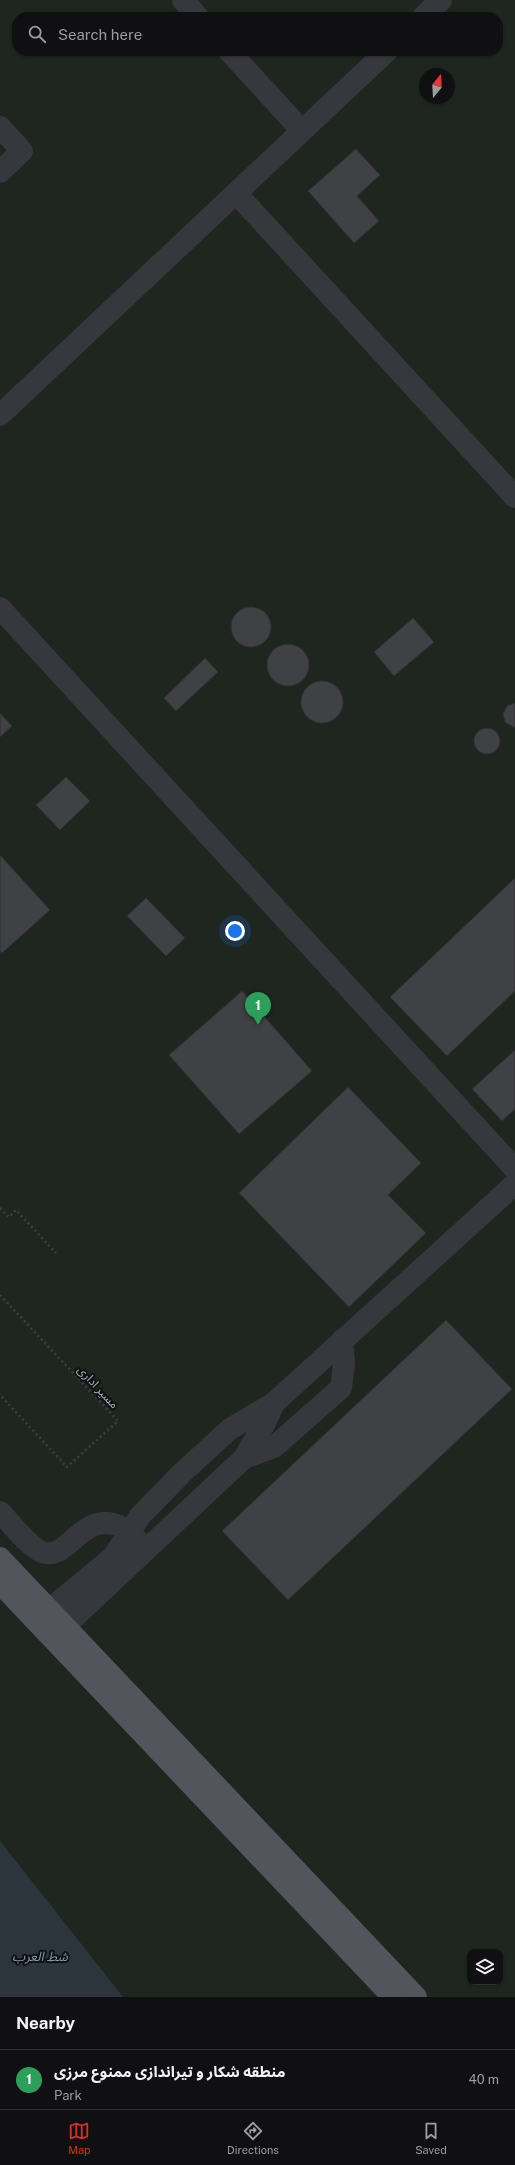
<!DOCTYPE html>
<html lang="en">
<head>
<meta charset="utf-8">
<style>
  :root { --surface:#101012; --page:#1e1e20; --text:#f1f3f6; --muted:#9c9d9f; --line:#303032; --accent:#d93025 }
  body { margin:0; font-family:"Public Sans","Noto Sans Arabic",sans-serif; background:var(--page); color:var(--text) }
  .controls { position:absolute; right:12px; bottom:12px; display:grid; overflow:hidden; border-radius:8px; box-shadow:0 1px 3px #0004 }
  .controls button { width:36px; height:36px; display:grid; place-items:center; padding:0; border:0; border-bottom:1px solid var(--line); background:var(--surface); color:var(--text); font:20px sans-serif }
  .compass { position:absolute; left:419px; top:68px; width:36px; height:36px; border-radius:50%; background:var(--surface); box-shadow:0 1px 3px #0004; rotate:18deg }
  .you { position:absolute; left:235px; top:931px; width:14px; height:14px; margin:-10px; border:3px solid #fff; border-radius:50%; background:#1a73e8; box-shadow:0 0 0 6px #1a73e833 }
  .badge { display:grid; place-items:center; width:26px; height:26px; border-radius:50%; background:var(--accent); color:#fff; font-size:13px; font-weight:700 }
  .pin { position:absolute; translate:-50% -33px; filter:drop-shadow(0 1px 2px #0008) }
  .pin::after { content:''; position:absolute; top:21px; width:14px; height:12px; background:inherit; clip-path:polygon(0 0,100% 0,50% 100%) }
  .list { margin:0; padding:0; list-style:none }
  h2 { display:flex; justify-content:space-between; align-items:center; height:52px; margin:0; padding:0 16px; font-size:17px }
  h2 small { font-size:13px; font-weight:400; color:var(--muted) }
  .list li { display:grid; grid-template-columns:26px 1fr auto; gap:12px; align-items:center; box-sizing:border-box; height:60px; padding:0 16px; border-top:1px solid var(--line) }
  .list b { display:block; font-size:15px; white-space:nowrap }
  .list p { margin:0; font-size:13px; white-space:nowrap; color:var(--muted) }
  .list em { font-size:13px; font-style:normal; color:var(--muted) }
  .icon { flex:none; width:22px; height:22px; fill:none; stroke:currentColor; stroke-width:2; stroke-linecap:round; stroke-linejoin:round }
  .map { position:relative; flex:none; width:515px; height:1997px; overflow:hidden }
  .search { position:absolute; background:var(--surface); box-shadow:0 1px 3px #0004; left:12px; right:12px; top:12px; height:44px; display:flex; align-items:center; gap:10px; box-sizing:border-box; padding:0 14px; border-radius:16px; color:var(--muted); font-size:15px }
  .sheet { height:112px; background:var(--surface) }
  nav { display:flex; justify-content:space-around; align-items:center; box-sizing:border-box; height:56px; border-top:1px solid var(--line); background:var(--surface); font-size:11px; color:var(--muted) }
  nav a { display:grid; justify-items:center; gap:2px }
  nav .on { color:var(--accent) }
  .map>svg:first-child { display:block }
  .green { fill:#1e261f; fill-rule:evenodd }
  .water { fill:#2c353c }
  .building { fill:#404145; stroke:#303034 }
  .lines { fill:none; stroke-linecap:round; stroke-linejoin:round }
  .path { stroke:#3d3f44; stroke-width:2.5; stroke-dasharray:2 3; stroke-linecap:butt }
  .minor { stroke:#37383d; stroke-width:22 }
  .major { stroke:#53555c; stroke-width:22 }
  .labels { text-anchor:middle; stroke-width:4; stroke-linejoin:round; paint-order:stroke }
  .street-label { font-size:12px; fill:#a8adb8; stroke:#111113 }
  .water-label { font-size:13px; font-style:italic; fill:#7f9bb3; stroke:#111113 }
</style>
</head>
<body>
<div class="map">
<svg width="515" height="1997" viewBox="0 0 515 1997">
  <rect width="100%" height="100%" fill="#161618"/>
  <path class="green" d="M0 0H515V1997H0ZM17 17H498V51H17ZM425 74H449V98H425ZM470 1952H500V1982H470Z"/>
  <path class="water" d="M0 1841 123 1997H0Z"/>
  <g class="building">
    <path d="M356 149 380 175 357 196 379 221 354 243 308 191Z"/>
    <circle cx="251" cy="627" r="20"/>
    <path d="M413 618 434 642 394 676 374 652Z"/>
    <circle cx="288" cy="665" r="21"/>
    <path d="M205 658 218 672 176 711 164 698Z"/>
    <circle cx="322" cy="702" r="21"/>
    <path d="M515 703V728L505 722 503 714 507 706Z"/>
    <path d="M0 713 12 726 0 737Z"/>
    <circle cx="487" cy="741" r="13"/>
    <path d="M66 777 90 801 60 830 36 805Z"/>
    <path d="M0 855 50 910 2 953 0 951Z"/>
    <path d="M515 878V991L447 1056 390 997Z"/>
    <path d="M146 898 185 938 166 956 127 916Z"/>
    <path d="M242 991 312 1071 239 1134 169 1055Z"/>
    <path d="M515 1050V1109L502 1121 472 1089Z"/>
    <path d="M348 1087 421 1163 388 1195 426 1233 349 1307 239 1193Z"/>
    <path d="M446 1320 512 1389 288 1600 222 1531Z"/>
  </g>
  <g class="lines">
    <g class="path">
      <path d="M0 1208 9 1217 16 1210 56 1253"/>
      <path d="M0 1295 118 1421 67 1467 0 1395"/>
    </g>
    <g class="minor">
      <path d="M183 0 198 17"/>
      <path d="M423 17 441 0"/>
      <path d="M229 51 293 121"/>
      <path d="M0 127 22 151 0 172"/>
      <path d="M237 194 515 497"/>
      <path d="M0 415 387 51"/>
      <path d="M0 608 515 1169"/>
      <path d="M244 1458 274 1447 341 1388 344 1364 342 1340"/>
      <path d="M0 1512C10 1522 29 1547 42 1552 68 1562 81 1512 117 1525 125 1528 133 1537 139 1542"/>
      <path d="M49 1610 113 1557 140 1516 182 1473 230 1429 274 1403 515 1184"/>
      <path d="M65 1626 244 1458 265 1423 274 1403"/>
    </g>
    <g class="major">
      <path d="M0 1558 416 1997"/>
      <path d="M0 1583 393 1997"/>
    </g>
  </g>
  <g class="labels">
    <g class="street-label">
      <text transform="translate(98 1387) rotate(47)" y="4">مسیر اداری</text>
    </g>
    <g class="water-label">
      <text x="40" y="1961">شط العرب</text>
    </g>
  </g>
</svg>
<div class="controls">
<button><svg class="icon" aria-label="layers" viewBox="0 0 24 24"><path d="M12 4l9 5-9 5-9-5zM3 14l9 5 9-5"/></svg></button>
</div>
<svg class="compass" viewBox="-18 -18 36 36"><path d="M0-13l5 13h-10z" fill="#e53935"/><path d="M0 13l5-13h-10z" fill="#9c9d9f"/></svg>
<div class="you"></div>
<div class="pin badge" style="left:258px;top:1025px;background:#2e9e5b">1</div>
<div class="search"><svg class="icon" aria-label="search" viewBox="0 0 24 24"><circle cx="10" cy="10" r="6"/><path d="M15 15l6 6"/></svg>Search here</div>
</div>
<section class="sheet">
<h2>Nearby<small></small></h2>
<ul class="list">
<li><span class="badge" style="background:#2e9e5b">1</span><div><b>منطقه شکار و تیراندازی ممنوع مرزی</b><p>Park</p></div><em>40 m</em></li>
</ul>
</section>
<nav>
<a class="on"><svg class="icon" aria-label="map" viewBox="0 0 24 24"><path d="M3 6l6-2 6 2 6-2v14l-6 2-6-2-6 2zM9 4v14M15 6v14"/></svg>Map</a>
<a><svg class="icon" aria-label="directions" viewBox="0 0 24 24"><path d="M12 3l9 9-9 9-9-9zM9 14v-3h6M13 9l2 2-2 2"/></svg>Directions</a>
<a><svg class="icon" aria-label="saved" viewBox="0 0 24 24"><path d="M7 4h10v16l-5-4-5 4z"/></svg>Saved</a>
</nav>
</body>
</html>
